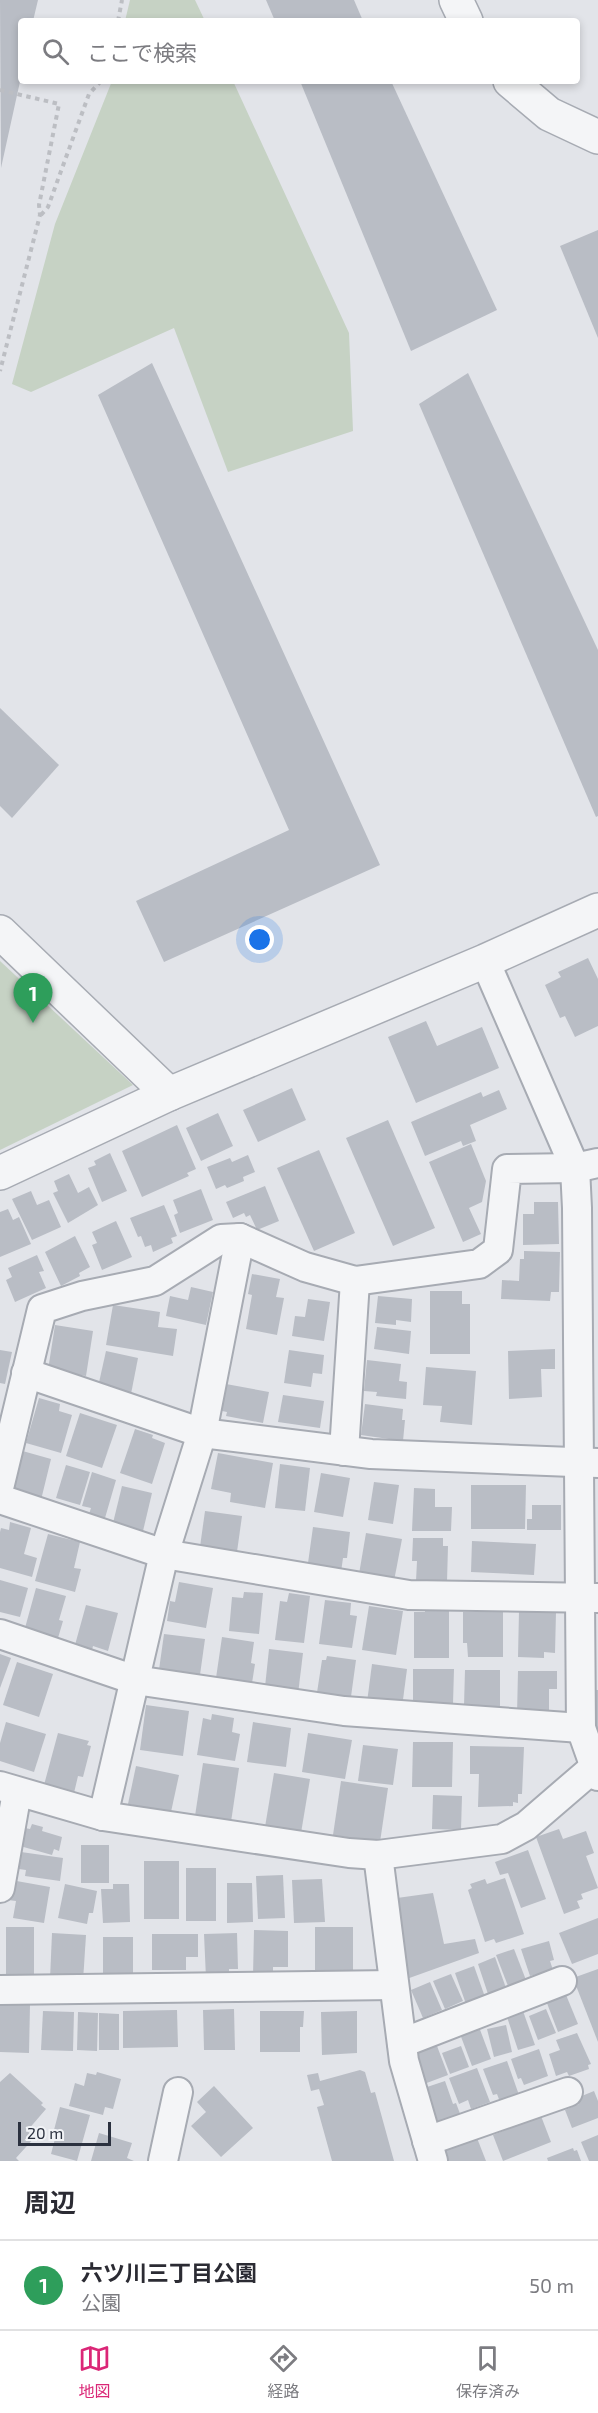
<!DOCTYPE html>
<html lang="ja">
<head>
<meta charset="utf-8">
<style>
  :root { --surface:#fff; --page:#f7f7f7; --text:#2b2b33; --muted:#7c7c81; --line:#e1e1e2; --accent:#db2777 }
  body { margin:0; font-family:"Exo 2","Noto Sans JP",sans-serif; background:var(--page); color:var(--text) }
  .scale { position:absolute; left:18px; bottom:15px; width:93px; box-sizing:border-box; padding-left:6px; border:3px solid #2b313f; border-top:0; font-size:16px; line-height:21px; white-space:nowrap; color:#2b313f; -webkit-text-stroke:4px #f1f3f6; paint-order:stroke }
  .you { position:absolute; left:260px; top:940px; width:21px; height:21px; margin:-15px; border:4px solid #fff; border-radius:50%; background:#1a73e8; box-shadow:0 0 0 9px #1a73e833 }
  .badge { display:grid; place-items:center; width:39px; height:39px; border-radius:50%; background:var(--accent); color:#fff; font-size:20px; font-weight:700 }
  .pin { position:absolute; translate:-50% -50px; filter:drop-shadow(0 2px 3px #0008) }
  .pin::after { content:''; position:absolute; top:32px; width:21px; height:18px; background:inherit; clip-path:polygon(0 0,100% 0,50% 100%) }
  .list { margin:0; padding:0; list-style:none }
  h2 { display:flex; justify-content:space-between; align-items:center; height:78px; margin:0; padding:0 24px; font-size:26px }
  h2 small { font-size:20px; font-weight:400; color:var(--muted) }
  .list li { display:grid; grid-template-columns:39px 1fr auto; gap:18px; align-items:center; box-sizing:border-box; height:90px; padding:0 24px; border-top:2px solid var(--line) }
  .list b { display:block; font-size:22px; white-space:nowrap }
  .list p { margin:0; font-size:20px; white-space:nowrap; color:var(--muted) }
  .list em { font-size:20px; font-style:normal; color:var(--muted) }
  .icon { flex:none; width:33px; height:33px; fill:none; stroke:currentColor; stroke-width:2; stroke-linecap:round; stroke-linejoin:round }
  .map { position:relative; flex:none; width:598px; height:2161px; overflow:hidden }
  .search { position:absolute; background:var(--surface); box-shadow:0 3px 9px #0003; left:18px; right:18px; top:18px; height:66px; display:flex; align-items:center; gap:15px; box-sizing:border-box; padding:0 21px; border-radius:6px; color:var(--muted); font-size:22px }
  .sheet { height:168px; background:var(--surface) }
  nav { display:flex; justify-content:space-around; align-items:center; box-sizing:border-box; height:84px; border-top:2px solid var(--line); background:var(--surface); font-size:16px; color:var(--muted) }
  nav a { display:grid; justify-items:center; gap:3px }
  nav .on { color:var(--accent) }
  .map>svg:first-child { display:block }
  .green { fill:#c6d2c4 }
  .building { fill:#b9bdc5 }
  .lines { fill:none; stroke-linecap:round; stroke-linejoin:round }
  .minor-casing { stroke:#a7abb3; stroke-width:32 }
  .tertiary-casing { stroke:#a7abb3; stroke-width:36 }
  .path { stroke:#bcbec3; stroke-width:4; stroke-dasharray:4.5 4.5; stroke-linecap:butt }
  .minor { stroke:#f4f5f7; stroke-width:28 }
  .tertiary { stroke:#f4f5f7; stroke-width:33 }
</style>
</head>
<body>
<div class="map">
<svg width="598" height="2161" viewBox="0 0 598 2161">
  <rect width="100%" height="100%" fill="#e2e4e9"/>
  <g class="green">
    <path d="M130 0H195L205 21H125Z"/>
    <path d="M112 81H233L349 333 353 431 228 472 174 328 31 392 12 384 55 224Z"/>
    <path d="M0 961 133 1085 0 1150Z"/>
  </g>
  <g class="building">
    <path d="M0 0H38L33 21H21V77L1 168Z"/>
    <path d="M266 0H354L363 21H275Z"/>
    <path d="M300 81H391L497 310 411 351Z"/>
    <path d="M598 230V338L560 246Z"/>
    <path d="M152 363 380 865 164 962 136 901 289 830 98 395Z"/>
    <path d="M468 373 598 650V816L596 817 419 404Z"/>
    <path d="M0 708 59 765 12 818 0 806Z"/>
    <path d="M588 958 598 979V1026L575 1037 565 1016 560 1018 545 985 561 977 558 972Z"/>
    <path d="M426 1021 437 1046 482 1027 499 1068 416 1103 388 1037Z"/>
    <path d="M292 1088 306 1120 258 1142 243 1110Z"/>
    <path d="M499 1090 507 1109 470 1125 476 1141 463 1146 461 1141 425 1156 411 1122 481 1092 483 1097Z"/>
    <path d="M218 1113 233 1146 201 1161 186 1128Z"/>
    <path d="M388 1120 435 1228 393 1246 346 1138Z"/>
    <path d="M177 1125 196 1169 187 1173 189 1176 142 1197 122 1151Z"/>
    <path d="M471 1144 486 1181 482 1202 469 1208 481 1234 463 1242 429 1162Z"/>
    <path d="M319 1150 355 1233 314 1251 277 1168Z"/>
    <path d="M110 1153 127 1191 102 1202 88 1168 96 1165 94 1161Z"/>
    <path d="M248 1155 255 1172 243 1177 244 1181 227 1188 225 1185 216 1189 207 1167 230 1158 232 1162Z"/>
    <path d="M69 1174 78 1193 89 1187 98 1205 68 1223 53 1193 58 1191 54 1181Z"/>
    <path d="M265 1186 279 1221 257 1230 250 1215 246 1217 244 1213 233 1218 226 1202Z"/>
    <path d="M201 1189 213 1220 180 1233 174 1215 178 1213 173 1200Z"/>
    <path d="M31 1191 37 1205 49 1200 61 1227 32 1240 12 1199Z"/>
    <path d="M534 1202H558L559 1244 523 1245V1214H534Z"/>
    <path d="M164 1205 177 1236 171 1238 173 1243 153 1252 151 1245 145 1247 141 1236 138 1237 130 1218Z"/>
    <path d="M8 1209 13 1220 19 1217 31 1244 0 1257V1212Z"/>
    <path d="M116 1221 132 1257 102 1270 92 1245 97 1243 92 1232Z"/>
    <path d="M75 1236 90 1267 79 1273 80 1276 61 1286 45 1252Z"/>
    <path d="M524 1251 560 1252 559 1292H551L550 1301 501 1299 502 1280 519 1281 520 1259H524Z"/>
    <path d="M37 1255 44 1271 39 1272 46 1288 15 1302 6 1280 12 1277 8 1268Z"/>
    <path d="M252 1274 280 1279 276 1297 284 1298 277 1335 246 1329 252 1295 248 1294Z"/>
    <path d="M191 1287 213 1292 206 1325 166 1316 170 1296 188 1300Z"/>
    <path d="M430 1291H462V1304H470V1354H430Z"/>
    <path d="M378 1296 412 1299 411 1322 396 1320V1325L375 1323Z"/>
    <path d="M308 1299 330 1302 324 1341 292 1336 295 1316 305 1317Z"/>
    <path d="M113 1305 160 1312 158 1327 177 1329 173 1356 106 1345Z"/>
    <path d="M55 1325 93 1331 86 1376 48 1370Z"/>
    <path d="M377 1327 411 1331 409 1354 374 1349Z"/>
    <path d="M555 1349V1369H541L542 1397 509 1399 508 1351Z"/>
    <path d="M0 1350 12 1352 5 1384 0 1383Z"/>
    <path d="M289 1350 324 1355 322 1374 313 1373 311 1387 284 1383Z"/>
    <path d="M106 1351 138 1358 131 1394 98 1387Z"/>
    <path d="M367 1360 401 1364 399 1381 407 1382 406 1399 376 1396 377 1392 364 1391Z"/>
    <path d="M426 1367 476 1371 472 1425 440 1422 442 1406 423 1405Z"/>
    <path d="M226 1384 269 1392 263 1423 226 1416 227 1412 222 1411Z"/>
    <path d="M283 1395 324 1401 320 1428 278 1422Z"/>
    <path d="M39 1398 60 1404 59 1411 72 1415 61 1453 26 1443Z"/>
    <path d="M365 1404 403 1409 402 1420H405L403 1441 361 1435Z"/>
    <path d="M80 1413 117 1425 102 1468 66 1456Z"/>
    <path d="M135 1429 153 1435 152 1438 165 1443 152 1484 120 1473Z"/>
    <path d="M19 1450 51 1459 41 1500 13 1492 16 1480 12 1479Z"/>
    <path d="M218 1453 273 1463 265 1508 230 1502 231 1493 211 1489Z"/>
    <path d="M280 1464 310 1468 305 1511 275 1508Z"/>
    <path d="M66 1465 90 1472 80 1505 56 1498Z"/>
    <path d="M92 1472 116 1480 105 1518 89 1514 91 1508 82 1506Z"/>
    <path d="M321 1473 350 1478 343 1517 314 1512Z"/>
    <path d="M374 1482 399 1485 393 1524 368 1520Z"/>
    <path d="M471 1485H526L525 1529H471Z"/>
    <path d="M122 1486 152 1493 143 1531 113 1523Z"/>
    <path d="M414 1488 435 1489V1507H452L451 1531H412Z"/>
    <path d="M532 1505H561V1530H527V1519H532Z"/>
    <path d="M205 1511 242 1516 236 1559 199 1554Z"/>
    <path d="M10 1522 31 1528 24 1554 37 1558 32 1577 0 1568V1532L1 1528 9 1530Z"/>
    <path d="M313 1527 350 1532 347 1558H343L341 1572 320 1569 321 1565 308 1563Z"/>
    <path d="M366 1533 402 1539 394 1581 359 1574Z"/>
    <path d="M48 1534 80 1542 74 1568 81 1569 75 1592 35 1581Z"/>
    <path d="M413 1538H443V1546H448L447 1582 416 1581 417 1561H412Z"/>
    <path d="M472 1541 536 1544 534 1575 471 1572Z"/>
    <path d="M0 1580 28 1588 20 1617 0 1612Z"/>
    <path d="M179 1582 213 1588 206 1628 167 1621 170 1601 175 1602Z"/>
    <path d="M36 1588 66 1596 59 1620 63 1621 58 1638 25 1628Z"/>
    <path d="M244 1592 263 1593 259 1634 229 1631 232 1597 243 1598Z"/>
    <path d="M289 1593 310 1596 304 1643 275 1640 280 1601 287 1602Z"/>
    <path d="M325 1600 351 1603 350 1615 357 1616 352 1648 319 1644Z"/>
    <path d="M86 1605 118 1613 108 1651 93 1646 92 1650 75 1645Z"/>
    <path d="M369 1606 403 1611 396 1655 362 1650Z"/>
    <path d="M425 1608H449V1658H414V1612H425Z"/>
    <path d="M519 1611 556 1612 555 1653 544 1652V1658L518 1657Z"/>
    <path d="M463 1612H503V1657H468L467 1643H463Z"/>
    <path d="M164 1634 205 1639 199 1682 158 1677Z"/>
    <path d="M222 1637 254 1642 251 1663 255 1664 252 1683 216 1678Z"/>
    <path d="M269 1649 303 1653 298 1694 265 1687Z"/>
    <path d="M0 1654 11 1658 0 1688Z"/>
    <path d="M327 1656 356 1660 350 1704 316 1699 322 1660H326Z"/>
    <path d="M17 1662 53 1674 39 1717 3 1705Z"/>
    <path d="M372 1664 407 1669 401 1715 366 1710Z"/>
    <path d="M413 1669H454L453 1704 447 1703V1713H413Z"/>
    <path d="M465 1670H500V1713L464 1706Z"/>
    <path d="M518 1671H557V1689H549V1715H517Z"/>
    <path d="M596 1690H598V1732H595Z"/>
    <path d="M146 1705 189 1711 183 1756 140 1750Z"/>
    <path d="M212 1714 234 1718 232 1732 240 1734 235 1761 197 1755 203 1718 211 1720Z"/>
    <path d="M6 1722 46 1734 34 1772 0 1761V1743Z"/>
    <path d="M253 1722 291 1728 286 1767 247 1762Z"/>
    <path d="M58 1733 89 1741 87 1745 91 1746 83 1777 78 1776 74 1793 44 1785Z"/>
    <path d="M308 1733 352 1740 345 1779 302 1772Z"/>
    <path d="M413 1742H453L452 1787H412Z"/>
    <path d="M363 1745 398 1749 393 1785 358 1781Z"/>
    <path d="M470 1746 524 1747 522 1794H518V1803L513 1802V1806L478 1807 479 1774H470Z"/>
    <path d="M203 1763 239 1768 231 1822 195 1816Z"/>
    <path d="M136 1766 179 1775 171 1812 128 1804Z"/>
    <path d="M274 1773 310 1779 301 1833 265 1827Z"/>
    <path d="M341 1781 388 1788 380 1842 333 1835Z"/>
    <path d="M433 1795 462 1796 461 1830 432 1829Z"/>
    <path d="M32 1824 43 1827 42 1831 62 1837 59 1851 54 1849 52 1855 20 1846 25 1828 30 1829Z"/>
    <path d="M559 1829 563 1839 586 1831 594 1853 586 1856 598 1888 581 1894 583 1899 577 1901 580 1908 564 1914 536 1837Z"/>
    <rect x="81" y="1845" width="28" height="38"/>
    <path d="M528 1850 546 1899 521 1908 508 1873 500 1875 495 1862Z"/>
    <path d="M21 1852 63 1858 60 1881 25 1876 26 1870 19 1869Z"/>
    <rect x="144" y="1861" width="35" height="58"/>
    <rect x="186" y="1868" width="30" height="53"/>
    <path d="M283 1875 285 1918 258 1919 256 1876Z"/>
    <path d="M505 1878 524 1934 496 1943 494 1939 485 1942 468 1890 472 1888 470 1884 485 1879 487 1884Z"/>
    <path d="M322 1879 325 1922 294 1923 292 1880Z"/>
    <path d="M11 1880 50 1887 44 1923 13 1918 16 1901 8 1900Z"/>
    <path d="M227 1883H252L253 1922 227 1923Z"/>
    <path d="M65 1884 97 1891 93 1913H89L87 1924 58 1918Z"/>
    <path d="M113 1884H129L130 1922 103 1923 101 1889H113Z"/>
    <path d="M433 1893 444 1944 475 1939 479 1953 401 1981 397 1898Z"/>
    <path d="M598 1918V1954L572 1964 559 1933Z"/>
    <rect x="6" y="1927" width="28" height="47"/>
    <rect x="315" y="1927" width="38" height="46"/>
    <path d="M254 1930 288 1931V1967H273V1976H253Z"/>
    <path d="M52 1933 86 1935 83 1981 50 1979Z"/>
    <path d="M237 1933 238 1969H229V1977L206 1978 204 1934Z"/>
    <path d="M152 1934H198V1957H186V1970H152Z"/>
    <rect x="103" y="1937" width="30" height="39"/>
    <path d="M549 1941 554 1960 550 1961 553 1970 530 1976 521 1949Z"/>
    <path d="M514 1949 526 1980 508 1986 496 1955Z"/>
    <path d="M495 1957 506 1988 488 1994 478 1964Z"/>
    <path d="M474 1966 485 1997 466 2004 455 1973Z"/>
    <path d="M598 1969V2042L573 1978Z"/>
    <path d="M451 1974 463 2001 445 2009 433 1981Z"/>
    <path d="M430 1982 442 2010 423 2018 411 1990Z"/>
    <path d="M564 1990 578 2024 558 2032 545 1998Z"/>
    <path d="M0 2005H30L29 2053 0 2052Z"/>
    <path d="M234 2009 235 2050H204L203 2010Z"/>
    <path d="M546 2009 556 2033 538 2040 529 2016Z"/>
    <path d="M177 2010 178 2047 123 2048V2011Z"/>
    <path d="M43 2011 74 2012 73 2051 41 2050Z"/>
    <path d="M260 2011H304L303 2027H300V2052H260Z"/>
    <path d="M357 2011V2053L322 2055 321 2012Z"/>
    <path d="M523 2011 535 2045 518 2050 507 2017Z"/>
    <path d="M78 2012 98 2013 97 2051 77 2050Z"/>
    <path d="M99 2013 119 2014V2050H99Z"/>
    <path d="M506 2025 512 2052 494 2057 487 2029Z"/>
    <path d="M479 2027 491 2059 472 2066 460 2034Z"/>
    <path d="M577 2033 591 2064 588 2065 589 2069 569 2076 567 2072 556 2076 549 2054 560 2050 556 2040Z"/>
    <path d="M430 2042 432 2048 437 2046 448 2075 424 2084 415 2053Z"/>
    <path d="M461 2046 469 2067 450 2074 442 2053Z"/>
    <path d="M539 2049 548 2076 524 2085 521 2078 518 2079 511 2059Z"/>
    <path d="M507 2061 519 2095 500 2102 497 2094 493 2095 483 2069Z"/>
    <path d="M477 2068 490 2102 471 2109 468 2100 459 2104 449 2078Z"/>
    <path d="M360 2070 365 2072 371 2093 375 2092 394 2161H332L317 2107 324 2105 319 2089 311 2091 307 2075 318 2073 320 2081Z"/>
    <path d="M97 2072 121 2079 113 2109 105 2107 103 2115 69 2106 75 2083 84 2086 87 2073 96 2075Z"/>
    <path d="M10 2073 43 2103 41 2105 46 2109 27 2131 35 2137 16 2158 19 2161H0V2082Z"/>
    <path d="M445 2081 453 2104 456 2103 462 2119 435 2128 421 2089Z"/>
    <path d="M214 2086 253 2128 221 2157 191 2126 206 2112 197 2102Z"/>
    <path d="M594 2091 598 2101V2118L572 2128 565 2110 579 2104 577 2098Z"/>
    <path d="M60 2107 90 2115 77 2161 51 2154 57 2131 54 2130Z"/>
    <path d="M541 2116 551 2142 503 2161 493 2135Z"/>
    <path d="M99 2133 132 2143 127 2158 134 2161H91Z"/>
    <path d="M598 2135V2161H589L581 2142Z"/>
    <path d="M477 2138 486 2161H448L444 2149Z"/>
    <path d="M573 2148 574 2151 577 2150 581 2161H548L547 2158Z"/>
  </g>
  <g class="lines">
    <defs>
      <g id="minor">
        <path d="M485 961 575 1168 577 1208 581 1728 598 1776"/>
        <path d="M26 1373 202 1433 371 1454 598 1463"/>
        <path d="M344 1451 355 1281"/>
        <path d="M0 1484 42 1309 82 1296 155 1281 221 1239 240 1238 305 1267 355 1281 479 1264 498 1250 507 1169 575 1168 598 1163"/>
        <path d="M0 1499 164 1554 409 1595 597 1598"/>
        <path d="M0 1634 135 1680 344 1711 581 1728"/>
        <path d="M0 1786 103 1816 349 1853 378 1855 502 1839 526 1826 598 1764"/>
        <path d="M103 1816 164 1554 202 1433 240 1238"/>
        <path d="M378 1855 404 2061 433 2161"/>
        <path d="M0 1888 17 1792"/>
        <path d="M0 1990 394 1985"/>
        <path d="M402 2043 562 1981"/>
        <path d="M427 2141 568 2092"/>
        <path d="M163 2161 178 2092"/>
      </g>
      <g id="tertiary">
        <path d="M456 0 466 21"/>
        <path d="M510 81 549 114 598 137"/>
        <path d="M0 932 169 1094"/>
        <path d="M0 1173 169 1094 485 961 598 910"/>
      </g>
    </defs>
    <use href="#minor" class="minor-casing"/>
    <use href="#tertiary" class="tertiary-casing"/>
    <g class="path">
      <path d="M118 21 122 0"/>
      <path d="M0 90 59 104 39 205 40 215 0 371"/>
      <path d="M41 215 48 207 89 94 101 81"/>
    </g>
    <use href="#minor" class="minor"/>
    <use href="#tertiary" class="tertiary"/>
  </g>
</svg>
<div class="scale">20 m</div>
<div class="you"></div>
<div class="pin badge" style="left:33px;top:1023px;background:#2e9e5b">1</div>
<div class="search"><svg class="icon" aria-label="search" viewBox="0 0 24 24"><circle cx="10" cy="10" r="6"/><path d="M15 15l6 6"/></svg>ここで検索</div>
</div>
<section class="sheet">
<h2>周辺<small></small></h2>
<ul class="list">
<li><span class="badge" style="background:#2e9e5b">1</span><div><b>六ツ川三丁目公園</b><p>公園</p></div><em>50 m</em></li>
</ul>
</section>
<nav>
<a class="on"><svg class="icon" aria-label="map" viewBox="0 0 24 24"><path d="M3 6l6-2 6 2 6-2v14l-6 2-6-2-6 2zM9 4v14M15 6v14"/></svg>地図</a>
<a><svg class="icon" aria-label="directions" viewBox="0 0 24 24"><path d="M12 3l9 9-9 9-9-9zM9 14v-3h6M13 9l2 2-2 2"/></svg>経路</a>
<a><svg class="icon" aria-label="saved" viewBox="0 0 24 24"><path d="M7 4h10v16l-5-4-5 4z"/></svg>保存済み</a>
</nav>
</body>
</html>
